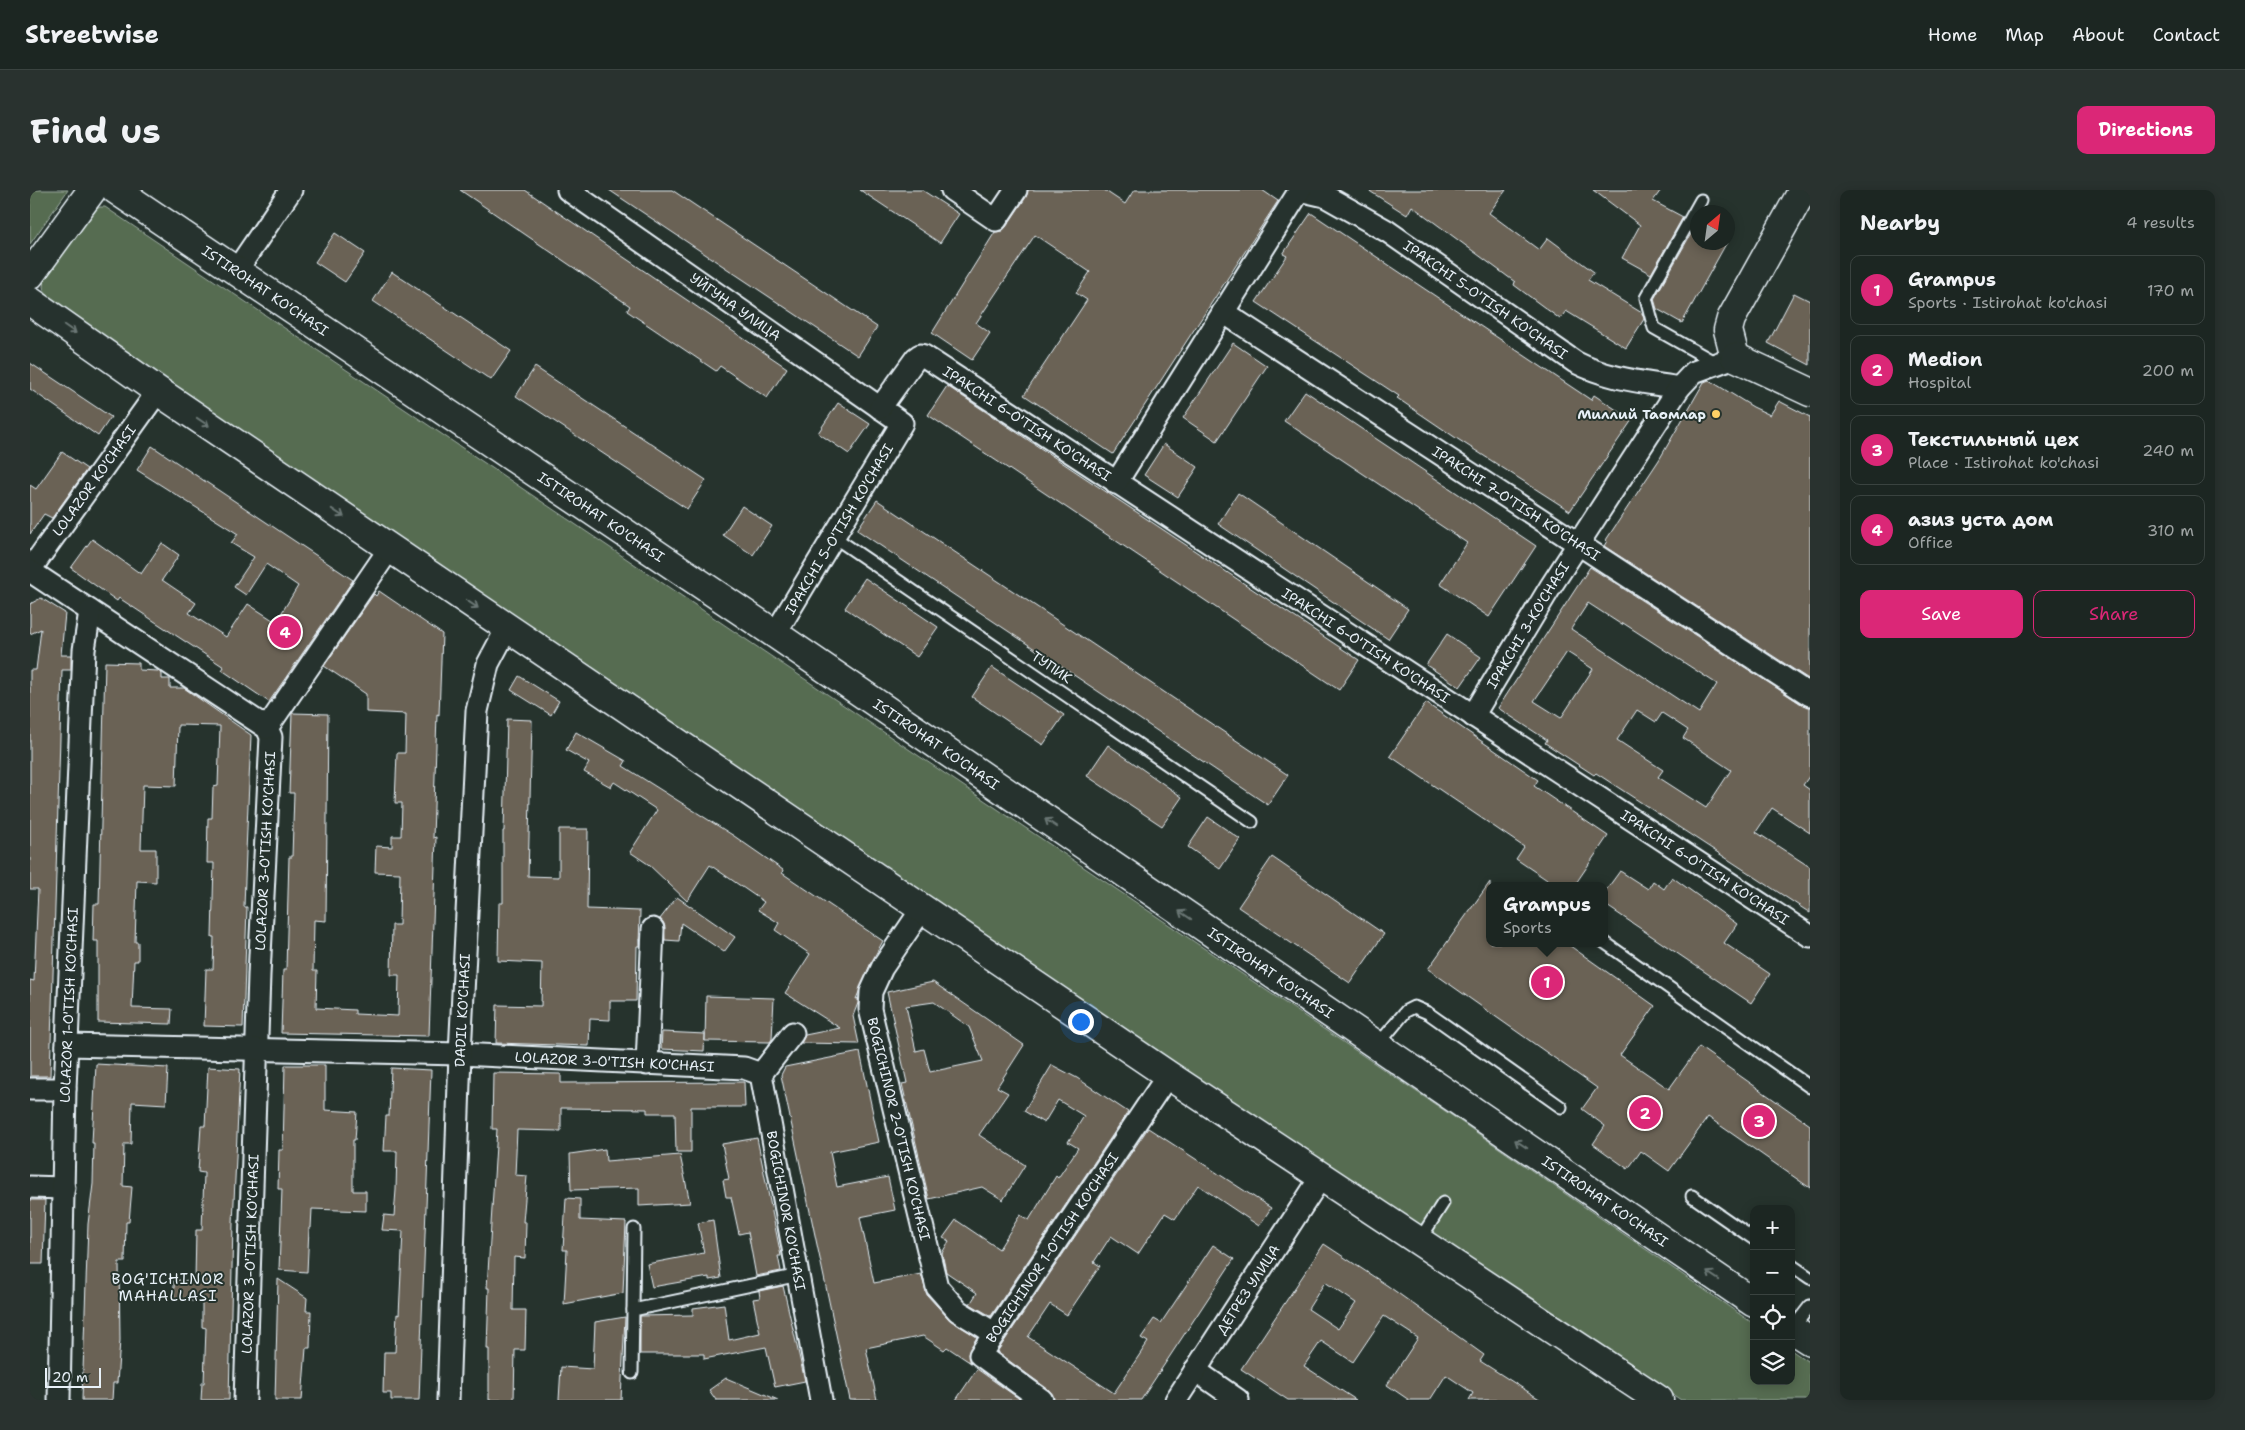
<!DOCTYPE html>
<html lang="en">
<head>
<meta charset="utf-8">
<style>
  :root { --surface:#1c2622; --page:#29322f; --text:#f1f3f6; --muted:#a0a5a5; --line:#3a4340; --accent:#db2777 }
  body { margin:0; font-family:"Shantell Sans",sans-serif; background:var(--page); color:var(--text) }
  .controls { position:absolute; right:15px; bottom:15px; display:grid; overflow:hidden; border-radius:10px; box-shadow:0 2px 12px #0003 }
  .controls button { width:45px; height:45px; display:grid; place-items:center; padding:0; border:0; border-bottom:1px solid var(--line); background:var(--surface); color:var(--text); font:25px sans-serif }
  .compass { position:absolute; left:1660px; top:15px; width:45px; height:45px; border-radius:50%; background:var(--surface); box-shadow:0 2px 12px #0003; rotate:29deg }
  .scale { position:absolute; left:15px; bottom:12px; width:56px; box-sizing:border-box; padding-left:5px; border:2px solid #e8f1f8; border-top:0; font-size:14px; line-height:18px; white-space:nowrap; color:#e8f1f8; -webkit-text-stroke:4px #26332d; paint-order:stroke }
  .you { position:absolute; left:1050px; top:831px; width:18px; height:18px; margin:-12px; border:4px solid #fff; border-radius:50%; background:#1a73e8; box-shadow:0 0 0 8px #1a73e833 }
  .badge { display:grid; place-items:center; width:32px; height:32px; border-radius:50%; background:var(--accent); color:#fff; font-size:16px; font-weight:700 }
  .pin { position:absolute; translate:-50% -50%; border:2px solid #fff; box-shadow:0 1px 5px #0006 }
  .popup { position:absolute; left:1456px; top:692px; width:122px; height:65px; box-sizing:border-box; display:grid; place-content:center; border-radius:10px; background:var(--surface); filter:drop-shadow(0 1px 4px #0005); font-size:16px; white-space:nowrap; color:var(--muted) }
  .popup b { font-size:19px; color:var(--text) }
  .popup::after { content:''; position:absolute; left:50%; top:100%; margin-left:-10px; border:10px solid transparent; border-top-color:var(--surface) }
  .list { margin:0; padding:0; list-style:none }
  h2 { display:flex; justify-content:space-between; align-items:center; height:65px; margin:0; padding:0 20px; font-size:21px }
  h2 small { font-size:16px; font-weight:400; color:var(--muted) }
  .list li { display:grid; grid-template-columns:32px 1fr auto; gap:15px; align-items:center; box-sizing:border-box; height:70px; margin:0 10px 10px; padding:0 10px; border:1px solid var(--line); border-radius:10px }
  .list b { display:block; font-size:19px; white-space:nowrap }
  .list p { margin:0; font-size:16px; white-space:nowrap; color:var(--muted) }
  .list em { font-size:16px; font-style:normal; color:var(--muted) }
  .actions { display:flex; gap:10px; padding:15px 20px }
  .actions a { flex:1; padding:11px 0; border:1px solid var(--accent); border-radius:10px; text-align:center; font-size:18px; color:var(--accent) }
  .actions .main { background:var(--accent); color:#fff }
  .icon { flex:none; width:28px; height:28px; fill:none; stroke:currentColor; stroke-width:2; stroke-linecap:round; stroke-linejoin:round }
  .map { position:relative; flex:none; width:1780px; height:1210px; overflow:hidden; border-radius:10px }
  header { display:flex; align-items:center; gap:30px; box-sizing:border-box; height:70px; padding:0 25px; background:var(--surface); border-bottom:1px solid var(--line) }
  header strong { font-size:24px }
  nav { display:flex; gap:28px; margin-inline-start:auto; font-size:18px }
  .intro { display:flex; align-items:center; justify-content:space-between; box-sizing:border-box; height:120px; padding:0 30px }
  h1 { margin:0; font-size:35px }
  .button { padding:12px 22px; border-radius:10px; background:var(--accent); color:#fff; font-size:18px; font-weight:700 }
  main { display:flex; gap:30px; padding:0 30px }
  aside { flex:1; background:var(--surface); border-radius:10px; box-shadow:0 2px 12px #0003 }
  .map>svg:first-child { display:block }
  .green { fill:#566c51; stroke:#9faea4 }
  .building { fill:#6b6254; stroke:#e8f1f8; fill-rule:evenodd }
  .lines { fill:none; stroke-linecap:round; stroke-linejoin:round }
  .lane-casing { stroke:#e8f1f8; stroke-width:15 }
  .street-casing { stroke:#e8f1f8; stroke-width:25 }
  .secondary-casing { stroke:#e8f1f8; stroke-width:31 }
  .lane { stroke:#26332d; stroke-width:11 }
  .street { stroke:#26332d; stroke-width:21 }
  .secondary { stroke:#26332d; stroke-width:28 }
  .oneway { stroke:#6a7674 }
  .poi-dot { fill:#ffd166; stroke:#26332d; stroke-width:2 }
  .labels { text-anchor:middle; stroke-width:4; stroke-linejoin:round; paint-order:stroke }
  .street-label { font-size:14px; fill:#e8f1f8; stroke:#26332d }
  .poi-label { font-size:14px; font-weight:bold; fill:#e8f1f8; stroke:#26332d; text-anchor:end }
  .neighbourhood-label { font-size:15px; letter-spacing:1px; fill:#e8f1f8; stroke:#26332d }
</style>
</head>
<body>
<header>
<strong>Streetwise</strong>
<nav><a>Home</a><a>Map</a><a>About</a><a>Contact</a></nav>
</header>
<div class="intro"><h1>Find us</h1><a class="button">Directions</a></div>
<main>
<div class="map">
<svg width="1780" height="1210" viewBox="0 0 1780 1210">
  <rect width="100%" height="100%" fill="#26332d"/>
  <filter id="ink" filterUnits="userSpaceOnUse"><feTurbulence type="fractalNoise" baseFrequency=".02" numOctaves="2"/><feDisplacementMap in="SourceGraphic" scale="10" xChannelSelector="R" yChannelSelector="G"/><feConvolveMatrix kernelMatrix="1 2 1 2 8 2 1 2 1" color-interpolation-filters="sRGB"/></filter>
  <g filter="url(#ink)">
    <g class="green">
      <path d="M0 0H38L0 54Z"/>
      <path d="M70 17H75L1427 929 1724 1134V1191H1761V1160L1780 1173V1210H1651L954 746 18 109 13 97 14 91 62 22Z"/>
    </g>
    <g class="building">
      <path d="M430 0H495L757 178 737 208 690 176 686 181 597 121 600 116Z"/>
      <path d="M579 0H642L847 137 828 166Z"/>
      <path d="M830 0H892L929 24 910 53Z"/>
      <path d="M998 0H1074L1095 14 1104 0H1232L1248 11 1083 264 994 205 1057 110 1046 103 1060 82 1005 45 946 133 960 143 942 170 902 143 965 42 972 41 976 37 996 7Z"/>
      <path d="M1338 0H1476L1459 23 1509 60 1518 48 1564 82 1558 90 1612 123 1614 129 1596 158 1536 121 1530 129 1484 95 1485 92 1382 16 1377 25Z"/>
      <path d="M1563 0H1631L1623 11 1653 27 1621 84 1592 68 1610 35Z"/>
      <path d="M1281 23 1561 210 1564 205 1602 230 1540 321 1426 248 1367 208 1369 206 1226 112 1257 66 1253 64Z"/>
      <path d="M1666 35 1668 52H1697L1652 133 1627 119 1624 109Z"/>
      <path d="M305 43 335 63 315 92 285 72Z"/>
      <path d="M362 82 481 161 461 190 343 111Z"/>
      <path d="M1764 103 1780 111V175L1738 153Z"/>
      <path d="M1203 153 1237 176 1187 251 1153 228Z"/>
      <path d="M0 173 81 227 68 246 0 199Z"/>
      <path d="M505 177 676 290 657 319 486 206Z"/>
      <path d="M1679 190 1723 217 1740 225 1749 211 1780 227V490L1574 356 1577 351 1576 350 1629 270 1674 192Z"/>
      <path d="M917 196 1329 470 1309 500 898 225Z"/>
      <path d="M1275 201 1506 356 1459 427 1410 394 1437 353 1254 231Z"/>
      <path d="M808 213 840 234 819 264 788 243Z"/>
      <path d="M1134 254 1168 277 1148 307 1114 285Z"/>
      <path d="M122 256 323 390 239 512 192 480 194 477 89 408 87 411 41 378 62 349 111 384 132 353 149 365 132 390 166 413 159 423 196 447 218 414 246 432 268 396 236 374 216 405 204 397 224 367 201 353 208 344 107 280Z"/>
      <path d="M32 262 57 279 22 328 14 324 0 344V295L6 299Z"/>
      <path d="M1208 303 1378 419 1358 449 1188 334Z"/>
      <path d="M847 310 1258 585 1238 615 827 340Z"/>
      <path d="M712 316 742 336 723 365 693 345Z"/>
      <path d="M1560 377 1773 515 1780 517V585L1773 595 1780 600V643L1742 618 1726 642 1780 677V723L1566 583 1564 585 1515 553 1517 550 1468 518ZM1558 413 1592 435 1593 433 1687 494 1669 523 1541 439ZM1537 462 1563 479 1531 528 1504 511ZM1607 520 1626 532 1632 523 1658 540 1653 548 1701 580 1676 618 1628 587 1633 580 1587 550Z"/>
      <path d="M835 388 908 437 887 467 815 418Z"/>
      <path d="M349 401 412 444 409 525 407 524 403 648 406 647 399 846 251 843 253 780H256L259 667H262L264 603H259L262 523 298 524 296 731 284 730 283 781H287L286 818 325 820V824L368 826 369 785H361L362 735H369L370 683 345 682 346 656 362 657V646H371L372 613H365L367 563H375L376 524 336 522V504L294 476 344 404 346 406Z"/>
      <path d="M11 408 35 423 31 465H41V480H32L20 886H0V790L4 791 8 699H0V480H6L11 439 0 444V414Z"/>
      <path d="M1417 444 1451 467 1430 497 1396 475Z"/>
      <path d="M75 472 109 473V480L128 481 132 484V489H140V498H154L221 545 216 662 214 717H217L213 837 174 836 176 779H183L184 747H182L184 673H177L178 628H182L183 597 188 596 190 536 148 535 146 596 113 595 111 659H126V692L107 691 105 752H108V771H104L102 818 142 819 141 834 68 832V751H63L64 714H69Z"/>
      <path d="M962 477 1034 525 1013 555 942 507Z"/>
      <path d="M489 486 529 511 521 525 481 500Z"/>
      <path d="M1396 513 1508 590 1504 596 1578 646 1544 696H1526L1486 669 1494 657 1360 566Z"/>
      <path d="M477 529 502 530 498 686 529 687V639H558L557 719 610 721 609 756H607L606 811H580V830L560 829 559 856 466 853 467 815 511 816 512 773 468 771 469 713H473V641H474Z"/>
      <path d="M546 542 596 571 593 576 704 646 753 680 752 683 853 751 841 773 826 809 828 808V813L823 826 829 854 771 853 775 845 810 838 755 803 780 764 745 740 749 733 728 720 734 712 680 675 657 711 618 674 600 662 627 620 584 592 581 597 554 582 559 573 536 560Z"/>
      <path d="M1078 555 1152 607 1132 636 1057 586Z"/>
      <path d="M1178 627 1210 649 1190 679 1158 657Z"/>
      <path d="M1242 667 1354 744 1320 793 1208 717Z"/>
      <path d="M1590 681 1618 699 1623 691 1634 699 1642 687 1707 734 1694 753 1740 784 1721 813 1574 714V703Z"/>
      <path d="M1460 692V753H1536L1625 816 1590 865 1639 899 1669 857 1780 935V998L1678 927 1639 981 1611 961 1598 979 1563 954 1575 936 1552 919 1567 898 1398 779Z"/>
      <path d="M647 707 705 747 694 762 651 733 649 751 635 750 634 734 630 729Z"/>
      <path d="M903 792 994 855 967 897 978 903 949 945 995 975 973 1010 952 997 899 1009 872 894 877 893 857 802ZM904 812 939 837 953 871 900 882 894 859 886 861 876 816Z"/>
      <path d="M676 806 744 808 742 849 740 852 675 851Z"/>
      <path d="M632 842 675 844 674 861 631 859Z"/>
      <path d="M830 862 849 952 800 962 807 997 858 987 865 1020 830 1027 844 1093 891 1084 897 1105 919 1129 947 1147 938 1164 941 1173 917 1157 914 1160 893 1146 836 1158 847 1210H820L751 885 755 877Z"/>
      <path d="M66 874 138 878 136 914 102 912 101 954H94L93 996 102 997 99 1032H96L95 1072H89L90 1150 87 1193H83L82 1210H52L58 1034 63 994 64 953H62Z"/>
      <path d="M255 875H295V920L327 922 325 950H323V1001H336V1021L282 1019 281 1038H279L277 1082 249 1080 252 999H248L249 960H253Z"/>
      <path d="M1022 875 1047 888 1098 922 961 1126 940 1114 947 1103 916 1082 912 1063 919 1051 913 1048 926 1030 969 1059 990 1025 999 1030 1026 986 1028 988 1048 958 1038 952 1054 926 1028 910 1014 933 994 921Z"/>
      <path d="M178 877 210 879 203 1033 199 1210H171L172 1193H174L176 1138 172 1137V1112L144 1109V1090L165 1091 166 1040H172L174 983 168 982 171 936H175Z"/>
      <path d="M361 878 401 880 389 1210H361V1203H353L354 1162H365L367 1124 369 1125 373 1041 352 1040 354 1025 364 1026 366 1000 367 961H354L356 926H359Z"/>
      <path d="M463 883 531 884V893L714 892 715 917H661V962H646L645 923H617V919L531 918V941L487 940 485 985 497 986 493 1032H496L495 1068 484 1067 483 1120H496L495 1160H485L484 1210H459V1159H457L459 1098H457L467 939H462Z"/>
      <path d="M1118 938 1241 1018 1229 1036 1168 995 1145 1029 1135 1023 1108 1064 1081 1046 1064 1072 1070 1076 1037 1125 1020 1114 998 1147 1084 1203 1118 1152 1111 1148 1124 1129 1131 1133 1183 1055 1204 1069 1111 1210H1024L1019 1200 967 1162Z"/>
      <path d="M727 948 751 1066H748L751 1081 726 1086 718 1042 709 1044 701 1007H696L693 990 699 989 692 954Z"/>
      <path d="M575 959 576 971 650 965 660 1013 609 1016V998L541 1000 540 964Z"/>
      <path d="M536 1008 550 1009V1030L596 1032 593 1103 534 1114 537 1060H533Z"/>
      <path d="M0 1010H15L13 1074H0Z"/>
      <path d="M683 1030 691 1088 679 1090V1087L622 1097 617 1074 674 1063 668 1033Z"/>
      <path d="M1294 1054 1358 1096 1454 1165 1450 1171 1511 1210H1439L1443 1203 1416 1185 1400 1210H1379L1357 1195 1388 1148 1354 1126 1323 1172 1291 1151 1274 1176 1326 1210H1258L1211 1179ZM1295 1092 1326 1113 1308 1139 1278 1119Z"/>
      <path d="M248 1089 277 1108 276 1121H281L280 1158H276L272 1210H245Z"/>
      <path d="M753 1096 775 1191 745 1197 736 1157 674 1169V1164H610V1126L663 1125V1118L694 1114 699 1150 730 1143 723 1109 730 1108 729 1101Z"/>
      <path d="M595 1127 591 1210H529L531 1177 563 1179 565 1132Z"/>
      <path d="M947 1179 991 1210H926Z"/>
      <path d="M696 1188 748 1210H686L679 1200Z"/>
    </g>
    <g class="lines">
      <defs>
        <g id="lane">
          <path d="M1671 10 1616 108 1624 138 1686 173"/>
          <path d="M804 347 1222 632"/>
          <path d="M1574 752 1780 897"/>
          <path d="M1347 856 1376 821 1384 817 1398 823 1531 917"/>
          <path d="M1662 1006 1724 1049"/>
          <path d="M1389 1051 1413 1013"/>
          <path d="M1761 1075 1780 1088"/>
          <path d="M603 1120 604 1039"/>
          <path d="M1762 1139 1780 1116"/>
          <path d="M602 1183 603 1120 769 1085"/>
        </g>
        <g id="street">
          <path id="s1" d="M538 0 872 233 745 444"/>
          <path d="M922 0 966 30 986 0"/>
          <path id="s2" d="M1269 0 1295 6 1357 41 1545 172C1578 189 1613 192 1649 198"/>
          <path d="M206 81 261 0"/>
          <path id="s3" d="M1193 122 1780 505"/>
          <path id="s4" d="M850 218 886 168 890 165 894 166 1780 746"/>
          <path d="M1086 293 1270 0"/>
          <path id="s5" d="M0 380 128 201"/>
          <path d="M0 381 237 538 241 547 229 785 215 1210"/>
          <path id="s6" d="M1443 526 1521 396 1649 198 1664 182 1705 167"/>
          <path d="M237 538 360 358"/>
          <path id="s7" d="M892 719 852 778 841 802 840 819 907 1097 928 1121 964 1143"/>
          <path id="s8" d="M763 843 731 884 791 1210"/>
          <path id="s9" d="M37 855 430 864 714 878 731 884"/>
          <path d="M617 874 623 739"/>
          <path d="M0 899H35"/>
          <path d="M0 997 34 998"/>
          <path d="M1165 1180 1208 1210"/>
          <path id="s10" d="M29 1210 35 899 54 460 60 421"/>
          <path id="s11" d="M418 1210 430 864 447 521 458 474 477 438"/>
          <path id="s12" d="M1012 1210 950 1165 1138 885"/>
          <path id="s13" d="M1146 1210 1291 987"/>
        </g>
        <g id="secondary">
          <path id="s14" d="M86 0 745 444 1724 1113"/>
          <path d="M0 85 62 0"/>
          <path d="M0 111 128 201 1138 885 1629 1210"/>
          <path d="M1705 167 1698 140 1701 129 1773 0"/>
          <path d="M1705 167 1780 202"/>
          <path d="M1761 1139 1780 1151"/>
        </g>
      </defs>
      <use href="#lane" class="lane-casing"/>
      <use href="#street" class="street-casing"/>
      <use href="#secondary" class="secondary-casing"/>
      <use href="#lane" class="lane"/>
      <use href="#street" class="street"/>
      <use href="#secondary" class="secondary"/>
    </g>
    <defs><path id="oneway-shaft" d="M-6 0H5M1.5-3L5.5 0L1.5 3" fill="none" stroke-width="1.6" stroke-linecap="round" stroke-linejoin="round" transform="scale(1.25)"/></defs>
    <g class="oneway">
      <use href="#oneway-shaft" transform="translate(40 139) rotate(35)"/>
      <use href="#oneway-shaft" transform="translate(173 232) rotate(34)"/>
      <use href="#oneway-shaft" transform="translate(308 323) rotate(34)"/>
      <use href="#oneway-shaft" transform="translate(442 414) rotate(34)"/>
      <use href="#oneway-shaft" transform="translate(1021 633) rotate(-146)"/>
      <use href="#oneway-shaft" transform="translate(1155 725) rotate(-146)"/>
      <use href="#oneway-shaft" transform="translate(1491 954) rotate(-146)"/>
      <use href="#oneway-shaft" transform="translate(1683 1086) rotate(-146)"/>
    </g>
  </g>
  <circle class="poi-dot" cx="1686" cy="224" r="5"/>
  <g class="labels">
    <g class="street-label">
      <text dy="5" stroke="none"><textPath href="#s14" startOffset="180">ISTIROHAT KO'CHASI</textPath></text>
      <text dy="5" stroke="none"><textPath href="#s2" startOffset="218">IPAKCHI 5-O'TISH KO'CHASI</textPath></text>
      <text dy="5" stroke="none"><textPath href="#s1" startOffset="204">УЙГУНА УЛИЦА</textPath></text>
      <text dy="5" stroke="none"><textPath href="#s4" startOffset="194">IPAKCHI 6-O'TISH KO'CHASI</textPath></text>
      <text dy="5" stroke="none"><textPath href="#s5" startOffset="110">LOLAZOR KO'CHASI</textPath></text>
      <text dy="5" stroke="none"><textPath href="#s3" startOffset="350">IPAKCHI 7-O'TISH KO'CHASI</textPath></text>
      <text dy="5" stroke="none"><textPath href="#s14" startOffset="585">ISTIROHAT KO'CHASI</textPath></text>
      <text transform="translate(809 339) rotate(-59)" y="5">IPAKCHI 5-O'TISH KO'CHASI</text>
      <text dy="5" stroke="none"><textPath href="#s6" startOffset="106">IPAKCHI 3-KO'CHASI</textPath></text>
      <text dy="5" stroke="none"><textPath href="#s4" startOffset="599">IPAKCHI 6-O'TISH KO'CHASI</textPath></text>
      <text transform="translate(1022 477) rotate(34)" y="5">ТУПИК</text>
      <text dy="5" stroke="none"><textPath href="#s14" startOffset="990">ISTIROHAT KO'CHASI</textPath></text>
      <text transform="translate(235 661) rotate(-87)" y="5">LOLAZOR 3-O'TISH KO'CHASI</text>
      <text dy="5" stroke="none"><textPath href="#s4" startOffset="1004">IPAKCHI 6-O'TISH KO'CHASI</textPath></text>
      <text dy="5" stroke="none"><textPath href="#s14" startOffset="1395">ISTIROHAT KO'CHASI</textPath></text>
      <text dy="5" stroke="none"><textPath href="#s10" startOffset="395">LOLAZOR 1-O'TISH KO'CHASI</textPath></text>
      <text dy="5" stroke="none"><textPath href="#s11" startOffset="390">DADIL KO'CHASI</textPath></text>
      <text dy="5" stroke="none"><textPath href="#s9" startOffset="548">LOLAZOR 3-O'TISH KO'CHASI</textPath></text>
      <text dy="5" stroke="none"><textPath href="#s7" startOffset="238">BOGICHINOR 2-O'TISH KO'CHASI</textPath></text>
      <text dy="5" stroke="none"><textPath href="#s14" startOffset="1800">ISTIROHAT KO'CHASI</textPath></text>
      <text dy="5" stroke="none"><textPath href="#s8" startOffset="191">BOGICHINOR KO'CHASI</textPath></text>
      <text dy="5" stroke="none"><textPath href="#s12" startOffset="206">BOGICHINOR 1-O'TISH KO'CHASI</textPath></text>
      <text transform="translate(220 1064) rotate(-88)" y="5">LOLAZOR 3-O'TISH KO'CHASI</text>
      <text dy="5" stroke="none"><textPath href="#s13" startOffset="132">ДЕГРЕЗ УЛИЦА</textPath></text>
    </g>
    <g class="poi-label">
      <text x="1676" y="229">Миллий Таомлар</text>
    </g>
    <g class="neighbourhood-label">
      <text x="138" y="1094">BOG'ICHINOR<tspan x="138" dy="17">MAHALLASI</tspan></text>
    </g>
  </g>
</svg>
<div class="controls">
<button>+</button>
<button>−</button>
<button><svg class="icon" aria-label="locate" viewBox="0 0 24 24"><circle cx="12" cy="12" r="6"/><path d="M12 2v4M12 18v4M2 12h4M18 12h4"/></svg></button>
<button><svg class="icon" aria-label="layers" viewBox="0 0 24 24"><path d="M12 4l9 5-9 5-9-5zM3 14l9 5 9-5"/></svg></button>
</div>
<svg class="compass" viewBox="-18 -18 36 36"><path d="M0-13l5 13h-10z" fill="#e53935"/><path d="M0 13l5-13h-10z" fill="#a0a5a5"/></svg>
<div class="scale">20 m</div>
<div class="you"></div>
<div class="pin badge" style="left:1517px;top:792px">1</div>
<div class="popup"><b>Grampus</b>Sports</div>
<div class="pin badge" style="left:1615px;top:923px">2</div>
<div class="pin badge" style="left:1729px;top:931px">3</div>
<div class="pin badge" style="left:255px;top:442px">4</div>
</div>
<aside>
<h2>Nearby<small>4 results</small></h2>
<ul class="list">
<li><span class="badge">1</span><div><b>Grampus</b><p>Sports · Istirohat ko'chasi</p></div><em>170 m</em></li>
<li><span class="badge">2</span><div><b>Medion</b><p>Hospital</p></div><em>200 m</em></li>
<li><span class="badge">3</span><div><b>Текстильный цех</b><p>Place · Istirohat ko'chasi</p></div><em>240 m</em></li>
<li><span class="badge">4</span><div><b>азиз уста дом</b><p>Office</p></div><em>310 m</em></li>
</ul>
<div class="actions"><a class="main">Save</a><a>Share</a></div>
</aside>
</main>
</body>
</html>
